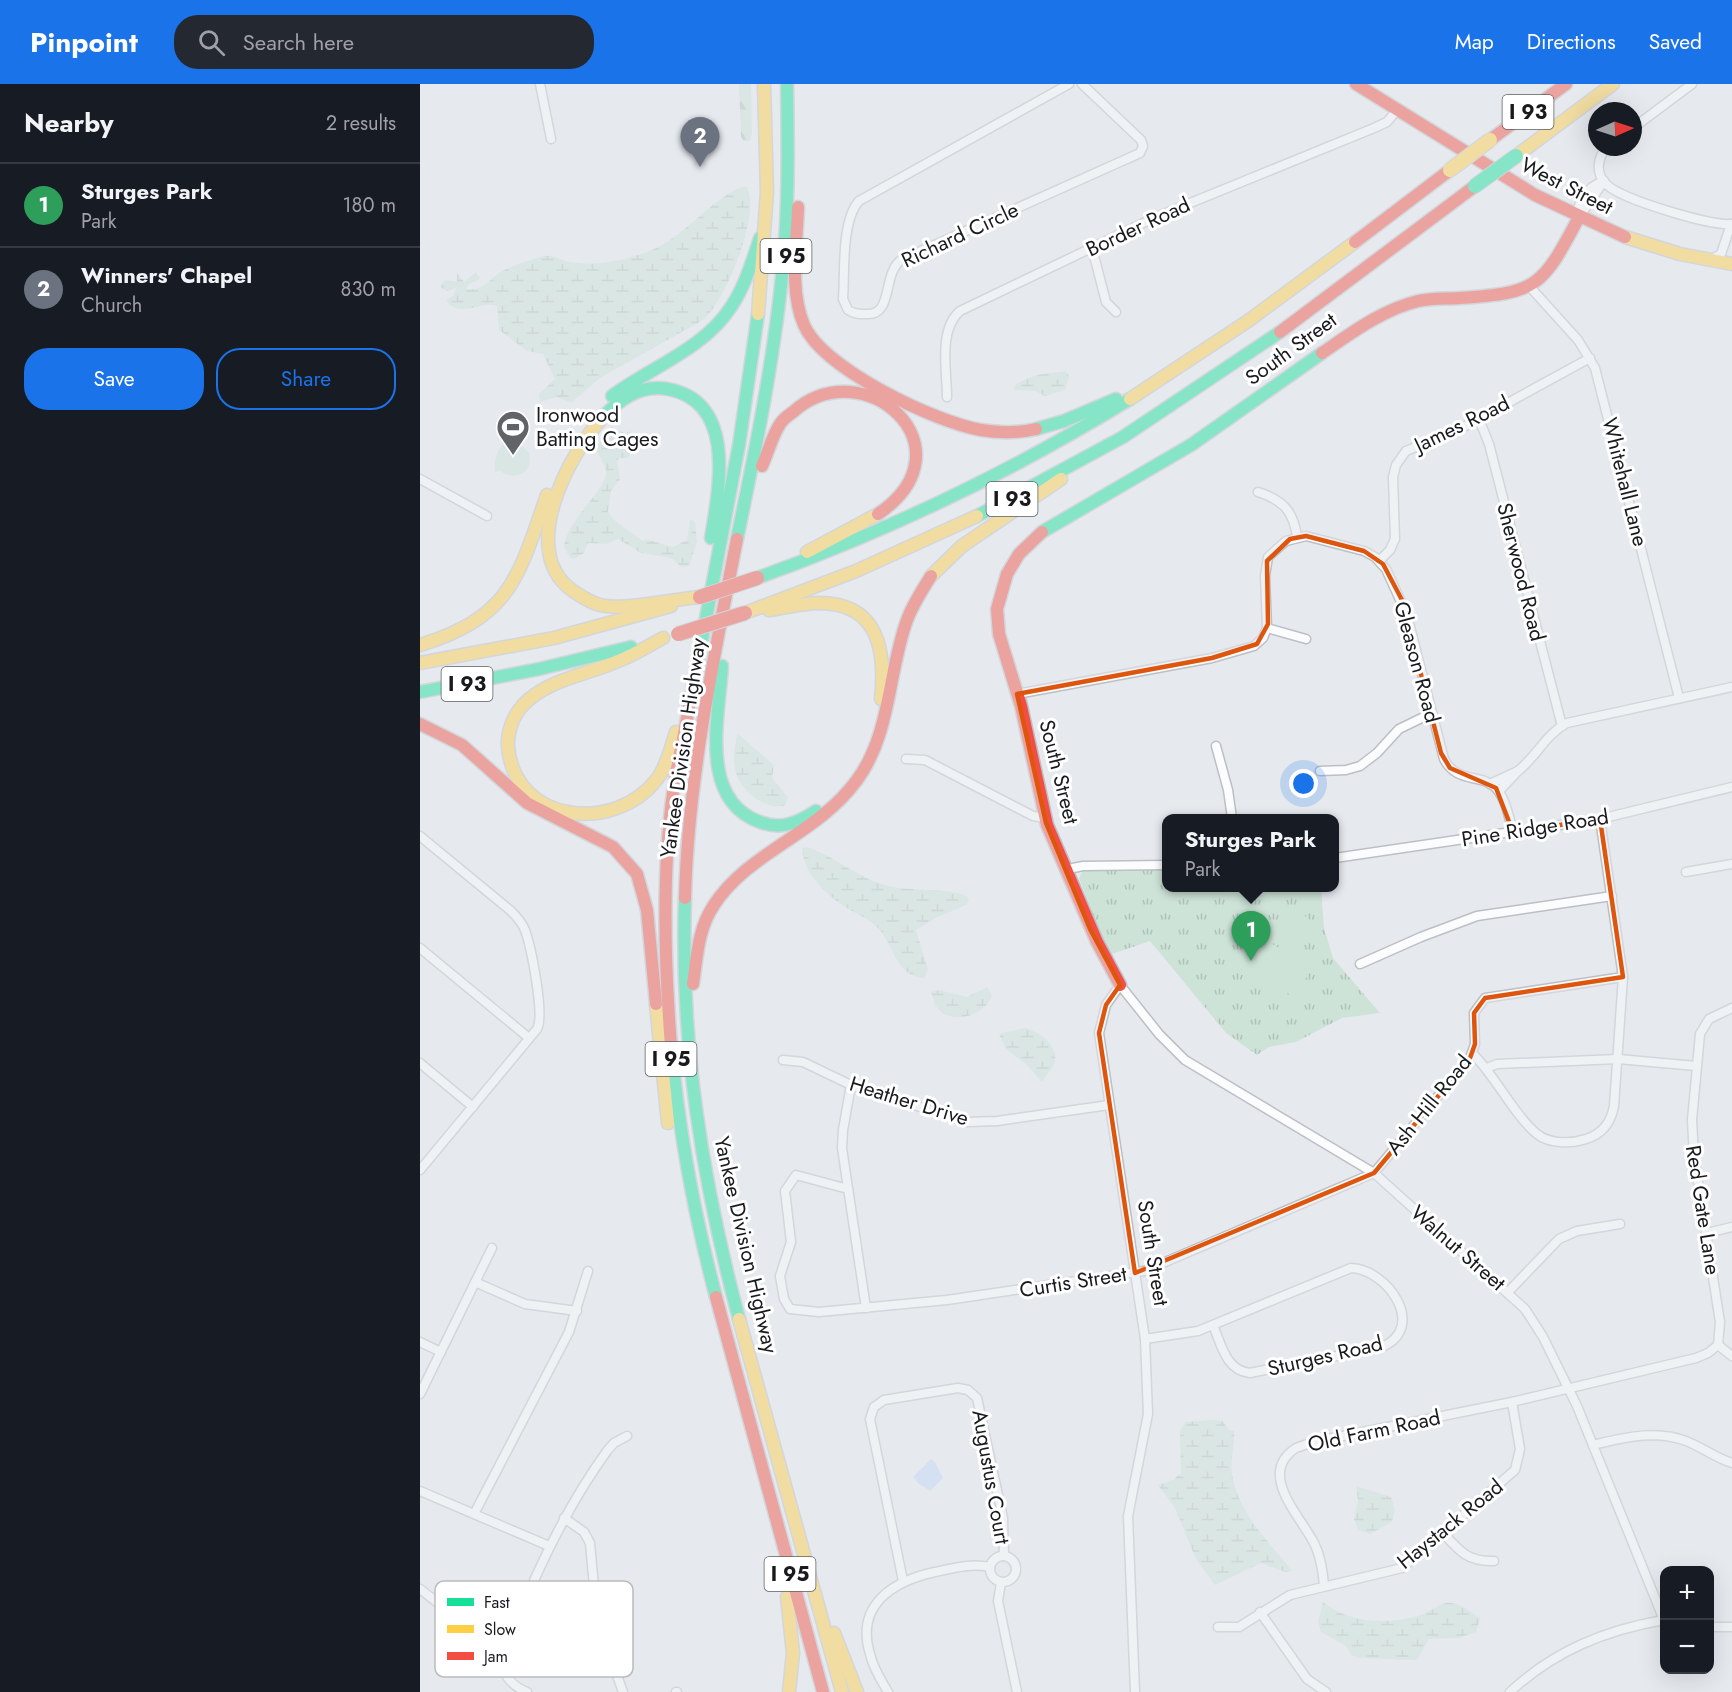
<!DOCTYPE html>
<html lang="en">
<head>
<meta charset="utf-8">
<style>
  :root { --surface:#171b24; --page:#242831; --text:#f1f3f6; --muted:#9ea1a6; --line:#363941; --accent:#1a73e8 }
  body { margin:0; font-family:Jost,sans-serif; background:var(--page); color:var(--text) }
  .controls { position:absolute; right:18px; bottom:18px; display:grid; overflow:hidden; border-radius:12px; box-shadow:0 6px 24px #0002 }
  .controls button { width:54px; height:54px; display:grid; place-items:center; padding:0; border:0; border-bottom:2px solid var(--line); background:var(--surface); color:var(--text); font:30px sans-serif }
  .compass { position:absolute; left:1168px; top:18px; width:54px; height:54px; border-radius:50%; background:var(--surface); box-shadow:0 6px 24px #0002; rotate:87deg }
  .you { position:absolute; left:884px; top:700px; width:21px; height:21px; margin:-15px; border:4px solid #fff; border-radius:50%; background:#1a73e8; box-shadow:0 0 0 9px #1a73e833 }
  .badge { display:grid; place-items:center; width:39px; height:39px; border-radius:50%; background:var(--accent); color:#fff; font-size:20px; font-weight:700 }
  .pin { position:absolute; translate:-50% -50px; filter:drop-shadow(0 2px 3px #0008) }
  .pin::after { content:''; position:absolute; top:32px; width:21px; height:18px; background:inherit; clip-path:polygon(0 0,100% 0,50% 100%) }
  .popup { position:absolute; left:742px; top:730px; width:177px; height:78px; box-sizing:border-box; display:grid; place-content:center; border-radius:12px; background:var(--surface); filter:drop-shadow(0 2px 4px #0005); font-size:20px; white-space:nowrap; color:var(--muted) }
  .popup b { font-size:22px; color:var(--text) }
  .popup::after { content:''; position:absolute; left:50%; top:100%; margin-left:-12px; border:12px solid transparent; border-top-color:var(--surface) }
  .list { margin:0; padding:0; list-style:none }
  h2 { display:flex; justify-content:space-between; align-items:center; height:78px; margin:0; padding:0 24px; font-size:26px }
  h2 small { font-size:20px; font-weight:400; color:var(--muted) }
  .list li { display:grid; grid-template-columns:39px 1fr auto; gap:18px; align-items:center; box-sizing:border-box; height:84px; padding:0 24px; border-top:2px solid var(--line) }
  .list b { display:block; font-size:22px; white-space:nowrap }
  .list p { margin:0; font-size:20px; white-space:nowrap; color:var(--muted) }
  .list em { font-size:20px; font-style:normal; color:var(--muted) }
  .actions { display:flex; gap:12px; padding:18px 24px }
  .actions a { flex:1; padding:14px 0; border:2px solid var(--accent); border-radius:24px; text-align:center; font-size:21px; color:var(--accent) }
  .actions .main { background:var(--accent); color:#fff }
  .icon { flex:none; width:33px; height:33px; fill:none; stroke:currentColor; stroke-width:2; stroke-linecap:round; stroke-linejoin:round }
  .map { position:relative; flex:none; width:1312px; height:1608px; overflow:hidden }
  header { display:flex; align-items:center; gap:36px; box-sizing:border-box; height:84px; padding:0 30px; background:var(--accent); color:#fff }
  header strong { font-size:28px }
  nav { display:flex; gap:33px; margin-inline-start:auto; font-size:21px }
  .search { width:420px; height:54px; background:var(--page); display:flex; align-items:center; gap:15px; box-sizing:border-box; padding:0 21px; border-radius:24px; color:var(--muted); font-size:22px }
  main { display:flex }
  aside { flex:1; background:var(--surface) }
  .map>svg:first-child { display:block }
  .forest { fill:url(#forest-firs) }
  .wetland { fill:url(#wetland-marsh) }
  .park { fill:url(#park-tufts) }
  .pitch { fill:#cde3d7 }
  .water { fill:#c2d7f5 }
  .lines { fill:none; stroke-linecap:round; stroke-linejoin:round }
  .street-casing { stroke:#bcbfc4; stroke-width:11 }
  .fast-casing { stroke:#bcbfc4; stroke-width:15 }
  .slow-casing { stroke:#bcbfc4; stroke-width:15 }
  .jam-casing { stroke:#bcbfc4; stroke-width:15 }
  .street { stroke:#fbfcfd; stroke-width:8 }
  .fast { stroke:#16e098; stroke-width:12 }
  .slow { stroke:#ffcf43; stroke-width:12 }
  .jam { stroke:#f24e42; stroke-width:12 }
  .fast-bridge-casing { stroke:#bcbfc4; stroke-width:16; stroke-linecap:butt }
  .slow-bridge-casing { stroke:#bcbfc4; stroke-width:16; stroke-linecap:butt }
  .jam-bridge-casing { stroke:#bcbfc4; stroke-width:16; stroke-linecap:butt }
  .fast-bridge { stroke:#16e098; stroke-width:14 }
  .slow-bridge { stroke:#ffcf43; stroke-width:14 }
  .jam-bridge { stroke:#f24e42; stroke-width:14 }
  .marked { fill:none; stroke:#de560d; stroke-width:4.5; stroke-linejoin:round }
  .labels { text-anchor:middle; stroke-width:6; stroke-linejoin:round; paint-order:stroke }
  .shield { fill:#fff; stroke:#5d5f62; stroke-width:1.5 }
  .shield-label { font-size:20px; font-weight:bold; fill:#181a1e }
  .street-label { font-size:21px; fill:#181a1e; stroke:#fff }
  .poi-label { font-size:21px; fill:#181a1e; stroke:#fff; text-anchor:start }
  .key { fill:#fff; stroke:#bababc; stroke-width:1.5 }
  .key-label { font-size:16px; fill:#181a1e }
</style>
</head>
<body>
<header>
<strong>Pinpoint</strong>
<div class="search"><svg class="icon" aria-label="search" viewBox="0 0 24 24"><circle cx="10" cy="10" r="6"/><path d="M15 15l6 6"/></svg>Search here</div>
<nav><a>Map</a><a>Directions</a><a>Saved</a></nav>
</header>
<main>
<aside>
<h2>Nearby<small>2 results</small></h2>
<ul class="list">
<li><span class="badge" style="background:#2e9e5b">1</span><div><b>Sturges Park</b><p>Park</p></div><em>180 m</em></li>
<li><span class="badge" style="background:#6b7280">2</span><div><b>Winners' Chapel</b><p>Church</p></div><em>830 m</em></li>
</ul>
<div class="actions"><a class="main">Save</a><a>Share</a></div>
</aside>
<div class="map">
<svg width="1312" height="1608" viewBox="0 0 1312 1608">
  <defs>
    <pattern id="forest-firs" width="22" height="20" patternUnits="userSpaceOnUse" patternTransform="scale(1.5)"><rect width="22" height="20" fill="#cde3d7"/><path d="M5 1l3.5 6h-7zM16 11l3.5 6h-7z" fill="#afc2b8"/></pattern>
    <pattern id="wetland-marsh" width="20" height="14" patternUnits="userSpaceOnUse" patternTransform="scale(1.5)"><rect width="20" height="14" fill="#cde3d7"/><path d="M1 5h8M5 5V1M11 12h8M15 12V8" fill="none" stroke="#afc2b8"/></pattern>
    <pattern id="park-tufts" width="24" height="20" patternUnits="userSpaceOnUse" patternTransform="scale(1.5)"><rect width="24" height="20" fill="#cde3d7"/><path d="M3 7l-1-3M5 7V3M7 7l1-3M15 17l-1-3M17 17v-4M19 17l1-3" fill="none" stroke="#afc2b8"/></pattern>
  </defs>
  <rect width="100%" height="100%" fill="#e6eaef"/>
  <path class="forest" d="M319 0H331L332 49 330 57H323L321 52Z"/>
  <g class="wetland">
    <path d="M322 103H327C341 131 305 218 283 236L180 294 151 319 137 313 120 318 119 310 135 295 123 270 107 267 79 246 77 222C61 216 39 236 26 216L33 212 36 204 27 207 20 203 25 196 37 198V188L44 198 56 188 60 195 49 200 46 205C66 207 67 196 81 188 92 181 111 176 124 172 133 170 142 177 151 178 176 183 203 176 227 168 265 154 286 118 322 103Z"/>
    <path d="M646 287 649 292 645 306 625 312 615 307 594 306 595 301C617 288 623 291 646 287Z"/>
    <path d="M192 343 205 349 211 347 213 368 207 374H199L197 377 200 395 191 407 188 428 195 437 223 457 226 455 253 463 267 456 270 435 275 438 277 458 269 482 262 483 251 474 221 469 198 455 186 460 168 459 164 469 154 475 150 474 144 463C146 437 186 406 186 389 186 378 177 372 175 363L183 355 185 347Z"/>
    <path d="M318 650 354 681 352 694 368 713 365 721C348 728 323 708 317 692 312 681 314 661 318 650Z"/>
    <path d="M387 763C415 772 436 793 465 801 492 809 521 802 547 812L549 817 546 821 516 834 496 846 508 886 504 894C474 892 474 858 456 842 449 835 440 832 432 827 408 813 384 792 382 764Z"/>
    <path d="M567 903 572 912C564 930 542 938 523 930L515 921 511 908 519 906 547 913Z"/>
    <path d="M604 944C618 947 638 960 635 977 634 983 625 993 622 998L608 982 586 965 579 950Z"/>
    <path d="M792 1336 802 1337 809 1346 814 1347C815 1361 810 1375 812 1389 817 1429 849 1457 872 1487L865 1488 841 1479 795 1501 776 1475 755 1424 738 1401 753 1396 761 1389 760 1347 765 1338Z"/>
    <path d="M936 1402 971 1413 975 1425 972 1438 950 1450 938 1446 934 1435 938 1417Z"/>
    <path d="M903 1518C932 1540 966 1541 1001 1531 1009 1528 1018 1521 1026 1519 1039 1517 1050 1528 1060 1534L1056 1548 1038 1554 1009 1555 997 1576 939 1574 931 1571 926 1562 901 1548 898 1537Z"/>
  </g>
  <path class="park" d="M747 782V804H901L904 844 913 874 960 929 922 934 876 958 849 963 837 971 806 949 730 857 689 871 659 794 664 785Z"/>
  <g class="pitch">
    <path d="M96 352 97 358 109 369C114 389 95 398 80 387L75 388C73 371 80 358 96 352Z"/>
    <path d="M884 831 889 835 887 857 875 864 862 860 856 846C860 831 871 832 884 831Z"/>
    <path d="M832 848 892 884 874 913 815 877Z"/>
  </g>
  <path class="water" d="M511 1375 515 1378 523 1394 510 1407 498 1399 493 1393Z"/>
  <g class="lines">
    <defs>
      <g id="street">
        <path d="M120 0 131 55"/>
        <path d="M649 0 439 117C421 137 425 188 423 215L428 226C434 230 439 230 446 230 474 232 462 190 481 176L720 69 723 62 721 56 662 0"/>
        <path d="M1213 44 1272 0"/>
        <path d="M1187 63C1177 74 1175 90 1187 101 1204 116 1290 142 1312 140"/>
        <path d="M1158 135C1156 117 1167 103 1184 97"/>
        <path d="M1158 135 1184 97"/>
        <path d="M672 164 686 218 696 228"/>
        <path d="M1290 176 1301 170 1311 140"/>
        <path d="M1110 203 1158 256 1175 284 1259 614"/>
        <path d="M527 313C527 287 518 246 540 227L736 133 954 44 967 38 977 26"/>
        <path d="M1059 335 1069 360 1142 642"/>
        <path d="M0 395 67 432"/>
        <path d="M838 408C863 416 873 427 877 452"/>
        <path d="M960 476 970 466 975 455 973 393 976 381 986 367 1040 345 1170 274"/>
        <path d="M847 544 886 555"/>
        <path d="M597 610 792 574 834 562 843 554 847 544 845 492 848 473 866 457 886 452 944 467 955 473 966 485 987 531 1024 675C1037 700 1061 689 1076 704 1086 715 1089 734 1093 748"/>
        <path d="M796 662 808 706 812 734"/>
        <path d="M486 675 505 676 613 732 625 734"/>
        <path d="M900 687 926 686 940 682 957 669 979 645 1012 629"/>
        <path d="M1098 687C1116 673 1126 650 1147 639L1312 603"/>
        <path d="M1070 700 1098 687 1079 707"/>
        <path d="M0 752 91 827C97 833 102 839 105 846 111 863 125 931 117 945L0 1086"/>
        <path d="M915 774 1180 735 1312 703"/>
        <path d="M648 785 663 782 747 781"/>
        <path d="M1266 788 1312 780"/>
        <path d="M0 864 109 954"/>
        <path d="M940 880 1001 853 1057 832 1192 812"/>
        <path d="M1053 970C1076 993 1094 1031 1117 1050 1129 1060 1151 1060 1166 1055 1183 1050 1191 1038 1194 1022L1203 893 1180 735"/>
        <path d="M363 976 383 978 431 1001 547 1038 577 1037 689 1021"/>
        <path d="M0 979 53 1023"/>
        <path d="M1067 984 1077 980 1198 975 1276 982"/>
        <path d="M431 1001 423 1046 422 1064 446 1224"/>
        <path d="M428 1105 376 1091 365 1107 371 1158 360 1192 364 1215 370 1225 399 1228 527 1216 724 1187 954 1089 1050 974 1055 960 1054 929 1065 914 1203 893"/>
        <path d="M1287 1149 1312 1143"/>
        <path d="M55 1198 105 1220 157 1227"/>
        <path d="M1088 1208 1139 1155 1157 1147 1200 1140"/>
        <path d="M725 1255 778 1247 931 1184C967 1185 1008 1243 962 1263L830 1289C806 1287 801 1260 793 1241"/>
        <path d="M0 1258 21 1268"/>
        <path d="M1298 1261 1312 1272"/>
        <path d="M0 1310 72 1164"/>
        <path d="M1173 1361C1203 1354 1236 1345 1266 1357 1282 1363 1295 1374 1312 1379"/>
        <path d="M0 1407 129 1462"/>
        <path d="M54 1430 149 1248 168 1187"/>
        <path d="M144 1434 164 1448 170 1459 177 1536 203 1608"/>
        <path d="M1024 1450C1040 1468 1049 1478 1074 1477"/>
        <circle cx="583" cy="1485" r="13"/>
        <path d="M483 1497 450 1335 454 1323 464 1316 538 1304 548 1306 557 1314 583 1434 584 1472"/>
        <path d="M581 1498 578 1517 597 1608"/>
        <path d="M904 1502C903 1488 901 1474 895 1461 881 1432 836 1390 876 1364L893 1358 1092 1318 1276 1274 1288 1269 1298 1261 1300 1238 1274 1072 1272 1036 1280 950 1289 935 1312 924"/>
        <path d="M0 1505 32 1530 89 1555"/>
        <path d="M840 1528 887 1595 906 1608"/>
        <path d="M798 1543H819L870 1511 982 1484 1095 1386 1100 1365 1092 1318"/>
        <path d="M1290 1543H1312"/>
        <path d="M107 1608C94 1603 83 1593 83 1578 83 1560 94 1542 101 1526 125 1470 151 1417 187 1367L194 1359 207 1352"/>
        <path d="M256 1608H257"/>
        <path d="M468 1608C461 1596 453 1584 450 1570 435 1521 473 1497 515 1488 533 1484 551 1479 570 1483"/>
        <path d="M715 1608 708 1432 728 1330 725 1255 679 949 686 921 700 901 739 950 765 976 954 1089 1105 1225 1123 1253 1157 1322 1244 1536"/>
        <path d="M1090 1608C1134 1567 1185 1546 1244 1536"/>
      </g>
      <g id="fast">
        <path d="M192 312C231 283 284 265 311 223 325 202 332 178 340 154"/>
        <path d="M184 332C201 314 223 300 248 305 317 318 299 405 291 454"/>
        <path d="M616 345 644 337 696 315"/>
        <path d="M557 432 703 353 860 248"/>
        <path d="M622 448 771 361 902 269"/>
        <path d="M317 455C335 368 353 281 362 192 369 128 368 64 367 0"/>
        <path d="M337 494C468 447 591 388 710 315"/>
        <path d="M302 582C299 632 278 716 340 738 361 746 378 739 396 727"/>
        <path d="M0 608 119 585 211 563"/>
        <path d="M269 623 319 361 338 230"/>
        <path d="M265 814C260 958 282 1096 319 1235"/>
        <path d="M251 962C259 1048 274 1130 296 1213"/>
      </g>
      <g id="slow">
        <path d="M1096 72 1193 0"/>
        <path d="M1205 153 1260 170 1312 180"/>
        <path d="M338 230 347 108 344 0"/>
        <path d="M710 315 828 237 935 158"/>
        <path d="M184 332C148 370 95 471 156 509 164 514 171 519 180 521 206 527 252 515 280 513"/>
        <path d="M387 468 458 430"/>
        <path d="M511 492 542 462 641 395"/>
        <path d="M349 526C366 524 382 519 399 519 459 519 466 567 461 615"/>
        <path d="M325 529 436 487 557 432"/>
        <path d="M243 554C228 562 214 571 198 577 167 591 128 595 103 621 93 632 87 648 88 663 95 740 195 750 237 695 247 682 251 663 256 648"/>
        <path d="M0 561C91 533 98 494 127 411"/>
        <path d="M0 579 134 554 251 522"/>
        <path d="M236 920 248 1039"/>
        <path d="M319 1235 422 1608"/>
        <path d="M367 1513 373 1569 369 1608"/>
        <path d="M414 1549 437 1608"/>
      </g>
      <g id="jam">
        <path d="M936 0 1115 111 1205 153"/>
        <path d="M1070 56 1146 0"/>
        <path d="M378 123C377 161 369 206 384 241 403 285 515 338 561 346 579 349 599 349 616 345"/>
        <path d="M935 158 1030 86"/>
        <path d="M860 248 1055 102"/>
        <path d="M902 269C933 248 962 226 998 217 1011 214 1026 215 1040 214 1117 209 1122 203 1158 135"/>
        <path d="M342 382C348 369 352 352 360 340 363 335 369 331 373 328 444 265 555 364 458 430"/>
        <path d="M622 448 599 470 587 490 577 525 579 550 601 622 627 741 677 858 700 901"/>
        <path d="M0 640 42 661 107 719 193 763 217 790 227 826 236 920"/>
        <path d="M265 814C268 693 294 573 317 455"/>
        <path d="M273 900C277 873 278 844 294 821 328 768 397 751 437 696 471 650 468 588 487 536 493 520 502 506 511 492"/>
        <path d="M251 962C245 885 242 786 253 709 257 680 264 652 269 623"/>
        <path d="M296 1213 403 1608"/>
      </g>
    </defs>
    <use href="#street" class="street-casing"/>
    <use href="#fast" class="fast-casing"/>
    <use href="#slow" class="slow-casing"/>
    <use href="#jam" class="jam-casing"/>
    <use href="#street" class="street"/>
    <use href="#fast" class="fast"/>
    <use href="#slow" class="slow"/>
    <use href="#jam" class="jam"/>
    <defs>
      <path id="fast-bridge" d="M1055 102 1096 72"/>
      <path id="slow-bridge" d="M1030 86 1070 56"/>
      <g id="jam-bridge">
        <path d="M280 513 337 494"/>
        <path d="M258 550 325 529"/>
      </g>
    </defs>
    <use href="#fast-bridge" class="fast-bridge-casing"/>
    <use href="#slow-bridge" class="slow-bridge-casing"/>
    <use href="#jam-bridge" class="jam-bridge-casing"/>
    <use href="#fast-bridge" class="fast-bridge"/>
    <use href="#slow-bridge" class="slow-bridge"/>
    <use href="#jam-bridge" class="jam-bridge"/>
  </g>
  <path d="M0 0H1312V1608H0ZM886 452 944 467 963 480 982 516 1021 669 1030 684 1076 704 1093 748 1180 735 1203 893 1065 914 1054 929 1055 960 1050 974 954 1089 715 1189 679 949 686 921 700 901 670 845 626 739 597 610 792 574 837 560 848 540 847 477 870 455Z" fill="#e6eaef" fill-opacity=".55" fill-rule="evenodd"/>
  <path class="marked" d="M886 452 944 467 963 480 982 516 1021 669 1030 684 1076 704 1093 748 1180 735 1203 893 1065 914 1054 929 1055 960 1050 974 954 1089 715 1189 679 949 686 921 700 901 670 845 626 739 597 610 792 574 837 560 848 540 847 477 870 455Z"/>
  <defs>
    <symbol id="stadium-pin" viewBox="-11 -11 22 30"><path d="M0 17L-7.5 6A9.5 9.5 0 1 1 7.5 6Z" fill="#606367" stroke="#fff"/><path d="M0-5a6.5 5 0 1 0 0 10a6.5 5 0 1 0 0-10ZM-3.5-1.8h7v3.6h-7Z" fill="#fff"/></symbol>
  </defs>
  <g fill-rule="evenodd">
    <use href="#stadium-pin" x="74" y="324" width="38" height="52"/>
  </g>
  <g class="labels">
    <g class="shield">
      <rect x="1082.5" y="11" width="51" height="34" rx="4.5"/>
      <rect x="340.5" y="155" width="51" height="34" rx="4.5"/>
      <rect x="566.5" y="398" width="51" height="34" rx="4.5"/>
      <rect x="21.5" y="583" width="51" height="34" rx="4.5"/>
      <rect x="225.5" y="958" width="51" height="34" rx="4.5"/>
      <rect x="344.5" y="1473" width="51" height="34" rx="4.5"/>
    </g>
    <g class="shield-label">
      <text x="1108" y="35">I 93</text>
      <text x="366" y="179">I 95</text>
      <text x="592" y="422">I 93</text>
      <text x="47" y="607">I 93</text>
      <text x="251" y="982">I 95</text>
      <text x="370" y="1497">I 95</text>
    </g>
    <g class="street-label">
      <text transform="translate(1147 102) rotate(27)" y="7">West Street</text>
      <text transform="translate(718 143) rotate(-25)" y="7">Border Road</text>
      <text transform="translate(540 151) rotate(-25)" y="7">Richard Circle</text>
      <text transform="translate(871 265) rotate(-36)" y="7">South Street</text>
      <text transform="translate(1042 340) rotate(-26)" y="7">James Road</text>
      <text transform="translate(1205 398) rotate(76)" y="7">Whitehall Lane</text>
      <text transform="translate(1101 488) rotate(76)" y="7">Sherwood Road</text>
      <text transform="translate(997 578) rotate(75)" y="7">Gleason Road</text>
      <text transform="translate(263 664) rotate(-82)" y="7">Yankee Division Highway</text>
      <text transform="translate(639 688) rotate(76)" y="7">South Street</text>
      <text transform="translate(1115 744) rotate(-9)" y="7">Pine Ridge Road</text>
      <text transform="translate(489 1017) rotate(17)" y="7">Heather Drive</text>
      <text transform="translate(1009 1021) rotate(-51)" y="7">Ash Hill Road</text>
      <text transform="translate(1283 1126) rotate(81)" y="7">Red Gate Lane</text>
      <text transform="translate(326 1161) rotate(77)" y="7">Yankee Division Highway</text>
      <text transform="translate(1038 1164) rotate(41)" y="7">Walnut Street</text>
      <text transform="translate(733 1169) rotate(81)" y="7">South Street</text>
      <text transform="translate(653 1198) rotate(-9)" y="7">Curtis Street</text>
      <text transform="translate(905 1272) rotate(-13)" y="7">Sturges Road</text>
      <text transform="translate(954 1347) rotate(-12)" y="7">Old Farm Road</text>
      <text transform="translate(571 1393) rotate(80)" y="7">Augustus Court</text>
      <text transform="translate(1030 1440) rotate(-39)" y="7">Haystack Road</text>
    </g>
    <g class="poi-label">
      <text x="116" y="338">Ironwood<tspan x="116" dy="24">Batting Cages</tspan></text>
    </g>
  </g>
  <rect x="15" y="1497" width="198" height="96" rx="9" class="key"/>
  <rect x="27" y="1514" width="27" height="8" fill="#16e098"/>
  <rect x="27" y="1541" width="27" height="8" fill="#ffcf43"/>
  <rect x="27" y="1568" width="27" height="8" fill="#f24e42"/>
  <g class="key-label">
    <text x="64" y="1524">Fast</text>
    <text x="64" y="1551">Slow</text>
    <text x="64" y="1578">Jam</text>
  </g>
</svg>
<div class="controls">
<button>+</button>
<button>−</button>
</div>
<svg class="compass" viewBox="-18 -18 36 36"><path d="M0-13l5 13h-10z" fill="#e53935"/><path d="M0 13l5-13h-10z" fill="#9ea1a6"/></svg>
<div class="you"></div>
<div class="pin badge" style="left:831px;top:877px;background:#2e9e5b">1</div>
<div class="popup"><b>Sturges Park</b>Park</div>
<div class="pin badge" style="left:280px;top:83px;background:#6b7280">2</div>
</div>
</main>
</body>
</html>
